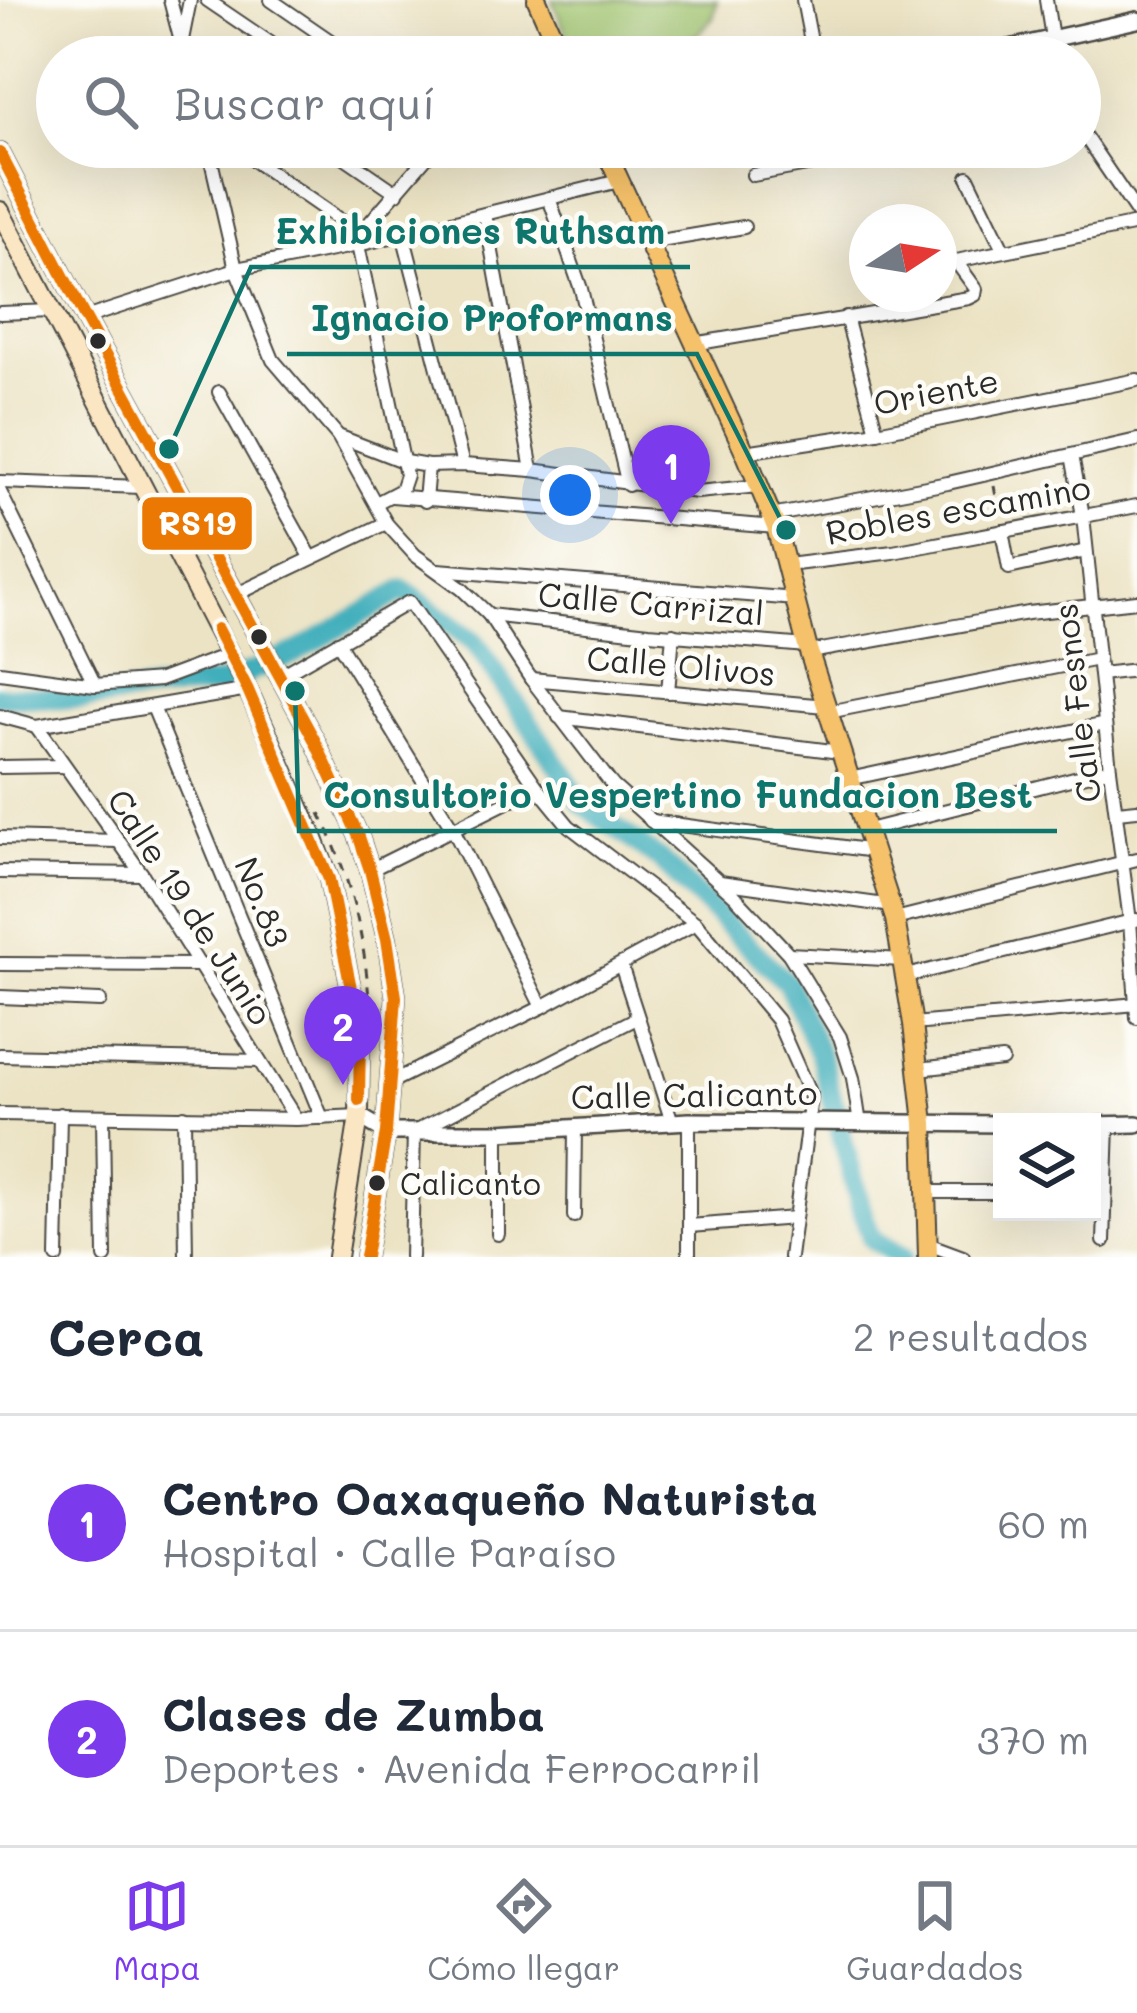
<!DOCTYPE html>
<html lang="es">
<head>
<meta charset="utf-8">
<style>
  :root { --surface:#fff; --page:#f6f6f7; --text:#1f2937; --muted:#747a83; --line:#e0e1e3; --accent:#7c3aed }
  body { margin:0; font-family:Mali,sans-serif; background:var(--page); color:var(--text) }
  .controls { position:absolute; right:36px; bottom:36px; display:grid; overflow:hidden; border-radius:0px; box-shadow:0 12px 48px #0002 }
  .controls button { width:108px; height:108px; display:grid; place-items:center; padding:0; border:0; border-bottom:3px solid var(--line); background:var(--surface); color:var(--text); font:60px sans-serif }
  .compass { position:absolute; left:849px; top:204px; width:108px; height:108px; border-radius:50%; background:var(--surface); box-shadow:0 12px 48px #0002; rotate:78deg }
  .you { position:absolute; left:570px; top:495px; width:42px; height:42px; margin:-30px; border:9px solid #fff; border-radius:50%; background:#1a73e8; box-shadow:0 0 0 18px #1a73e833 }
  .badge { display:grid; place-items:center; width:78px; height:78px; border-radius:50%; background:var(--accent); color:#fff; font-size:39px; font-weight:700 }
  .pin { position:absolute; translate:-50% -99px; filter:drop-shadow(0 3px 6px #0008) }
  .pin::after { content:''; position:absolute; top:63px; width:42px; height:36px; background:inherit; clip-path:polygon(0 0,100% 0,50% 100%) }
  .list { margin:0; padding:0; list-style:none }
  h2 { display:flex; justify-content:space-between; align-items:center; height:156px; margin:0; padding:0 48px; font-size:51px }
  h2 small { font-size:39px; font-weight:400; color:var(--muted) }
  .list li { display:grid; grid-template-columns:78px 1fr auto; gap:36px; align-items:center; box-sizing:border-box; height:216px; padding:0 48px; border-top:3px solid var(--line) }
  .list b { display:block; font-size:45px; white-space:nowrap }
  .list p { margin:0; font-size:39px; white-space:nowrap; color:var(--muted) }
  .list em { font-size:39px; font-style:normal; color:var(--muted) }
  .icon { flex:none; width:66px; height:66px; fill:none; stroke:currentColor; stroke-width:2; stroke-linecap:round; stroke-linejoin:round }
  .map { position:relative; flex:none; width:1137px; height:1257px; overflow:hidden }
  .search { position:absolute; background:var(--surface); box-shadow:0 12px 48px #0002; left:36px; right:36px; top:36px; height:132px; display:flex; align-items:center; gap:30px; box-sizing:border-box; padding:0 42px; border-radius:66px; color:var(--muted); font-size:45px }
  .sheet { height:588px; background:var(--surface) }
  nav { display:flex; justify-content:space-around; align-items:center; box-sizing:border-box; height:168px; border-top:3px solid var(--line); background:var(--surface); font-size:33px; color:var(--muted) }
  nav a { display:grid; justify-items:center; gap:6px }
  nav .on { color:var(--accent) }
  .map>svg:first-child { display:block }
  .green { fill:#9ec26c; stroke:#64764c; stroke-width:3 }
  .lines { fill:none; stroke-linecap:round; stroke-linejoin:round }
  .river { stroke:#3faebb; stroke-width:21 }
  .minor-casing { stroke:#484742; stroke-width:16 }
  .tertiary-casing { stroke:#484742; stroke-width:20 }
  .secondary-casing { stroke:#484742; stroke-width:22 }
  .primary-casing { stroke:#484742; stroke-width:22 }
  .path { stroke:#484742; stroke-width:3; stroke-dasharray:9 9; stroke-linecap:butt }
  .minor { stroke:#fff; stroke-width:12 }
  .tertiary { stroke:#fff; stroke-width:15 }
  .secondary { stroke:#fbe6c4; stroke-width:18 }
  .primary { stroke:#f5c16b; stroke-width:18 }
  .bus-1-casing { stroke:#fdfcf7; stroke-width:21 }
  .bus-1 { stroke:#eb7802; stroke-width:12 }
  .bus-dot { fill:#2b2b2b; stroke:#fdfcf7; stroke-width:4.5 }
  .labels { text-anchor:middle; stroke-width:9; stroke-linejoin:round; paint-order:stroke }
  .bus-label { font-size:30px; fill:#2b2b2b; stroke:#fdfcf7; text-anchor:start }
  .street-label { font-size:33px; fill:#2b2b2b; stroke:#fdfcf7 }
  .leader { fill:none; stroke:#0f766e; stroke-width:4.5 }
  .callout-dot { fill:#0f766e; stroke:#fdfcf7; stroke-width:4.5 }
  .callout-label { font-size:36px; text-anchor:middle; font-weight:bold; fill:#0f766e; stroke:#fdfcf7; stroke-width:9; stroke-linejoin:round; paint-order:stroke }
  .line-badge { stroke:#fdfcf7; stroke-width:4.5 }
  .badge-label { font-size:33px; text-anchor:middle; font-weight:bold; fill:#fff }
</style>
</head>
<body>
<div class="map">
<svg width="1137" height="1257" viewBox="0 0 1137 1257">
  <rect width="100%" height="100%" fill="#fdfcf7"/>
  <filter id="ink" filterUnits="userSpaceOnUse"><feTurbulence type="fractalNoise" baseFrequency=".00833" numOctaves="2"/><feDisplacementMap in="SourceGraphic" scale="24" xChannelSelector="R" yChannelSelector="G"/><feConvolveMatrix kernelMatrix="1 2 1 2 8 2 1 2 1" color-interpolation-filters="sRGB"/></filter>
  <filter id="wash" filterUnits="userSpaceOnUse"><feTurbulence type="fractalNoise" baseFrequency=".004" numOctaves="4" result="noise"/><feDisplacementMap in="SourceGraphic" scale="48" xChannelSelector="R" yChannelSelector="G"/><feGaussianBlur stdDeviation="2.7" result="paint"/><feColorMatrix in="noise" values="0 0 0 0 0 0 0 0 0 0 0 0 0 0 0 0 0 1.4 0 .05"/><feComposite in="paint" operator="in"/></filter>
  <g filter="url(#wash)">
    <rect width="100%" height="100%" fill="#ece3c4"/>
    <path class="green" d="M552 0H717L713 18 676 57H576Z"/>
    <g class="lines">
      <g class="river">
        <path d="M260 668 295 653 403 590 475 642 582 803 660 860 787 983 821 1057 861 1208 872 1239 902 1257"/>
        <path d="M0 696 82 699 225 683 250 672"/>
      </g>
    </g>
  </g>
  <g filter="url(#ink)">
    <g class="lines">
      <defs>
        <g id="minor">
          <path d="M170 0 180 38"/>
          <path d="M190 0 181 45 199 57"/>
          <path d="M207 0 291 57"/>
          <path d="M271 0 354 57"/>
          <path d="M803 0 814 57"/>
          <path d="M1046 0 1052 38"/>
          <path d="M1080 129 1137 213"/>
          <path d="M208 147 236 269 273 360 338 436 405 462 428 466 463 465 532 470 697 492 759 486"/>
          <path d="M234 147 360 234"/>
          <path d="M330 147 397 193"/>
          <path d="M753 175 905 147"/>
          <path d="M968 177 1004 251"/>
          <path d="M549 198 581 289 628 485"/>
          <path d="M485 214 532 470"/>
          <path d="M403 234 463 465"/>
          <path d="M648 243 744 227"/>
          <path d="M0 313 52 311"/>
          <path d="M846 317 877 432"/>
          <path d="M85 318 236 269 358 245 619 181"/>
          <path d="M693 344 969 298 975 295 976 289 960 267 961 260 1137 224"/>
          <path d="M219 392 311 557"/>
          <path d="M338 436 386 523 415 555 462 589 489 615 531 679 613 786 734 895 789 954 840 1037 853 1078 860 1124"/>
          <path d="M745 452 877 432 1137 380"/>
          <path d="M1072 455 1083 516 1110 769 1130 921 1137 1018"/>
          <path d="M0 482 142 487"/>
          <path d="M0 492 95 685"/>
          <path d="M392 496 776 527"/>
          <path d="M425 501 428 466"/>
          <path d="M376 503 401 490 406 475 358 245 360 234 435 147"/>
          <path d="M771 516 948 483 1137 440"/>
          <path d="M1002 531 1009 568 1086 551"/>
          <path d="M787 565 893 552 1137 506"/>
          <path d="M438 570 796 599"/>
          <path d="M235 595 386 523"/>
          <path d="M489 615 649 633 807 646"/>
          <path d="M338 642 453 829 542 1007"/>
          <path d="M810 652 1028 613 1137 601"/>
          <path d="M0 672 95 685 160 680 230 654"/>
          <path d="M1100 674 1137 670"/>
          <path d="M280 676 409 602 537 787 569 826 696 923 777 1020 811 1097 790 1257"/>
          <path d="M531 679 826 706"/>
          <path d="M668 692 673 634"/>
          <path d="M153 707 322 1118"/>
          <path d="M828 712 1098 659"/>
          <path d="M0 716 37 726 248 690"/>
          <path d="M559 717 840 752"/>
          <path d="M37 726 142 874 296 1119"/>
          <path d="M0 767 64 766"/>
          <path d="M849 779 1105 724"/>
          <path d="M1117 812 1137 810"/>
          <path d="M651 821 874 851"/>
          <path d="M868 830 1110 769"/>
          <path d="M0 838 117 841"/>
          <path d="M370 870 537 787"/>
          <path d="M0 872 142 874"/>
          <path d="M720 882 892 906"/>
          <path d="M895 919 1137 859"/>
          <path d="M789 954 903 960"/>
          <path d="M0 964 201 965"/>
          <path d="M621 965 672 1122"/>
          <path d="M906 976 1136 920"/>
          <path d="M0 997 100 1001"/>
          <path d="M913 1024 1137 1004"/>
          <path d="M0 1055 259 1061"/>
          <path d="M918 1069 1002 1060"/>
          <path d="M391 1082 542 1007 696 923"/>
          <path d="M0 1114 296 1119 359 1116"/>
          <path d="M103 1116 105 1257"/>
          <path d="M184 1116 186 1257"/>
          <path d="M498 1132V1234"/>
          <path d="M927 1192H996"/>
          <path d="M574 1216 575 1127"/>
          <path d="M689 1226 795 1218"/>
          <path d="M1104 1241 1108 1125"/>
          <path d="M928 1244 963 1257"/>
          <path d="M57 1257 60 1114"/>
          <path d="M411 1257 414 1132 637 1018"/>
          <path d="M689 1257V1121"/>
        </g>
        <g id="tertiary">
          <path d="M969 57 1137 20"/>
          <path d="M359 1116 386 1132H498L689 1121 1002 1124"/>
          <path d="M1092 1125 1137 1124"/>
        </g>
        <g id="secondary">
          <path d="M0 153 85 318 315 741 359 837 370 870 387 939 396 997 386 1132 365 1257"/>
          <path d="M0 211 248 690 314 839 329 879 360 1033 359 1116 337 1257"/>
        </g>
        <g id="primary">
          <path d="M537 0 562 57"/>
          <path d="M604 147 745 452 776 527 807 646 895 919 913 1024 924 1123 928 1257"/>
        </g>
      </defs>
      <use href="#minor" class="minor-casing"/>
      <use href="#tertiary" class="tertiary-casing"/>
      <use href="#secondary" class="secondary-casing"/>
      <use href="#primary" class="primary-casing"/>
      <g class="path">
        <path d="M994 486 1000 518"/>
        <path d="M320 813C349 874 364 932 369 999"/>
      </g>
      <use href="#minor" class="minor"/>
      <use href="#tertiary" class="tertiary"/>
      <use href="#secondary" class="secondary"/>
      <use href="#primary" class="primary"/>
      <defs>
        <g id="bus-1">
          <path d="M0 153 85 318 315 741 359 837 370 870 387 939 396 997 386 1132 365 1257"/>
          <path d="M217 629 248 690 329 879 360 1033 359 1100"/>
        </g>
      </defs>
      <use href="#bus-1" class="bus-1-casing"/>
      <use href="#bus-1" class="bus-1"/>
    </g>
  </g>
  <g class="bus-dot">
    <circle cx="98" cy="341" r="10"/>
    <circle cx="259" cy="637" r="10"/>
    <circle cx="377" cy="1183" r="10"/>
  </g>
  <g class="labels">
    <g class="bus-label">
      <text x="400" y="1195">Calicanto</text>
    </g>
    <g class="street-label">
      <text transform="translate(936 392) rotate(-11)" y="12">Oriente</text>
      <text transform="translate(958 510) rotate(-10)" y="12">Robles escamino</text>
      <text transform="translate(651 604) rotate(5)" y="12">Calle Carrizal</text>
      <text transform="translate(681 666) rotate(5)" y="12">Calle Olivos</text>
      <text transform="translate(1077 703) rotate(-97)" y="12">Calle Fesnos</text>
      <text transform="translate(262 902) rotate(68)" y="12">No.83</text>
      <text transform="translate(190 907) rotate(57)" y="12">Calle 19 de Junio</text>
      <text transform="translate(694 1095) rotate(-1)" y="12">Calle Calicanto</text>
    </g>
  </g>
  <path class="leader" d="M169 449L251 267H690M786 530L697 354H287M295 691L299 831H1057"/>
  <g class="callout-dot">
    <circle cx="169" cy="449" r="12"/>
    <circle cx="786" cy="530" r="12"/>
    <circle cx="295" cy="691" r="12"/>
  </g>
  <g class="callout-label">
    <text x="470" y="244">Exhibiciones Ruthsam</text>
    <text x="492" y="331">Ignacio Proformans</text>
    <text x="678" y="808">Consultorio Vespertino Fundacion Best</text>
  </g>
  <rect class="line-badge" x="140" y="495" width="114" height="57" rx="12" fill="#eb7802"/>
  <g class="badge-label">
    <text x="197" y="535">RS19</text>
  </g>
</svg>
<div class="controls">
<button><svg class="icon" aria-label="layers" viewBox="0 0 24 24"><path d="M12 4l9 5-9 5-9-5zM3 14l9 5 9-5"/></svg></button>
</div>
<svg class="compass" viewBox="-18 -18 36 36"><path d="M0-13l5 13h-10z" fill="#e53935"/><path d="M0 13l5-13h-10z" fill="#747a83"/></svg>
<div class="you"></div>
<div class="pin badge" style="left:671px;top:524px">1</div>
<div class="pin badge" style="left:343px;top:1085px">2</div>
<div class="search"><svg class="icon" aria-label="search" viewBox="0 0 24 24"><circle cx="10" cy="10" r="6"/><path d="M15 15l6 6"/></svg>Buscar aquí</div>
</div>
<section class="sheet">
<h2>Cerca<small>2 resultados</small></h2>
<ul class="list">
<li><span class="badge">1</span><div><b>Centro Oaxaqueño Naturista</b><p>Hospital · Calle Paraíso</p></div><em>60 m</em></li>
<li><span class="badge">2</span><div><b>Clases de Zumba</b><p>Deportes · Avenida Ferrocarril</p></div><em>370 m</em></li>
</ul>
</section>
<nav>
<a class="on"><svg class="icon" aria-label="map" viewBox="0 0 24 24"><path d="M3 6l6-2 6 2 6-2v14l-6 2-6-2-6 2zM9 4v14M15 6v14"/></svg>Mapa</a>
<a><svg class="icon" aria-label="directions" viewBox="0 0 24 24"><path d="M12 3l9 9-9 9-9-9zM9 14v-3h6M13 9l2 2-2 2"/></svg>Cómo llegar</a>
<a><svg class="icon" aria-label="saved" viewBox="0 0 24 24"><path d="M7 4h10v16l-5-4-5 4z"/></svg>Guardados</a>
</nav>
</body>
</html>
